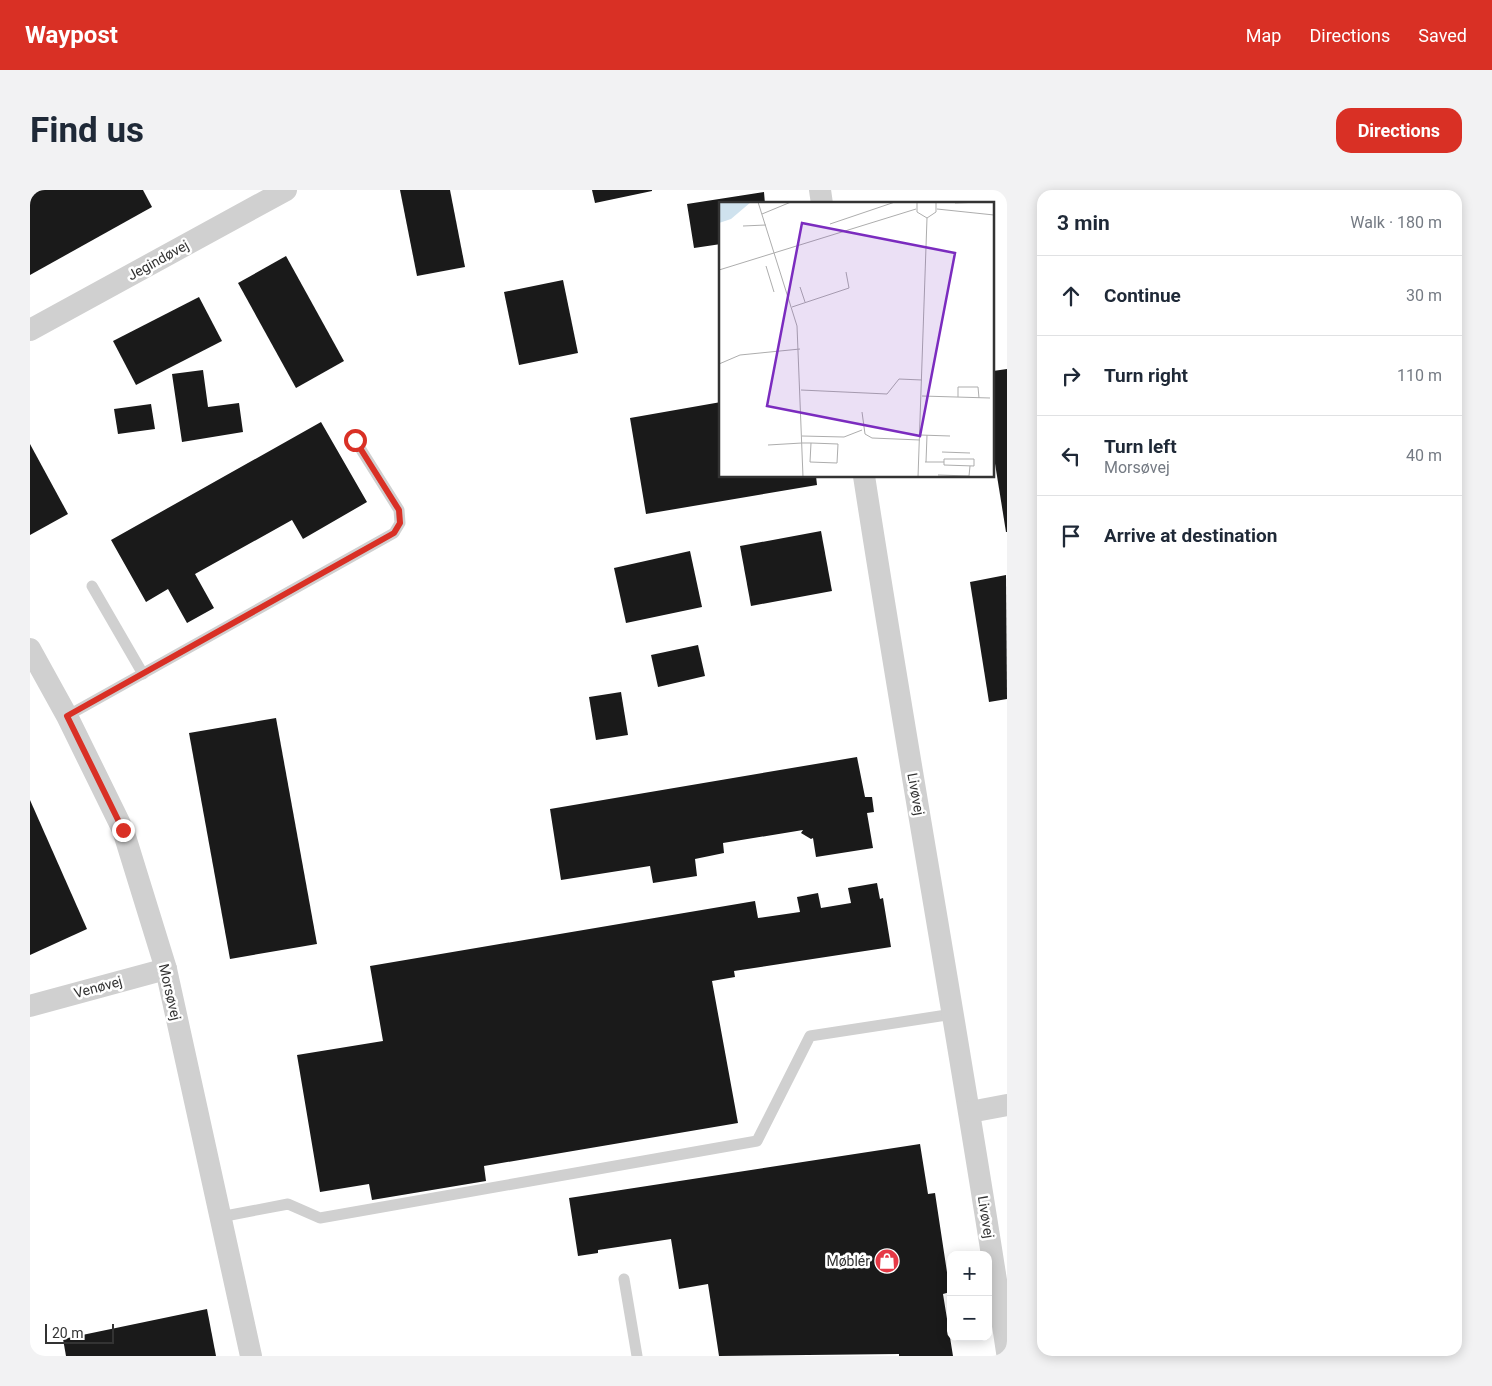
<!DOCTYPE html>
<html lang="en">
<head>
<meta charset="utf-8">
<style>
  :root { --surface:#fff; --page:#f2f2f3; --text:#1f2937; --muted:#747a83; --line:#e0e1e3; --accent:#d93025 }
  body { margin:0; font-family:Roboto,sans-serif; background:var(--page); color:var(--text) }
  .controls { position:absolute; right:15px; bottom:15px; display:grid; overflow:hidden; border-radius:10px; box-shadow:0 2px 12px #0003 }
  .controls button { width:45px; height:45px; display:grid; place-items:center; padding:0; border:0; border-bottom:1px solid var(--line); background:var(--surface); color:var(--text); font:25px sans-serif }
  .scale { position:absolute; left:15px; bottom:12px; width:69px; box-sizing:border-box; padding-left:5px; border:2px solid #333; border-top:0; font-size:14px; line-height:18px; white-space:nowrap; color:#333; -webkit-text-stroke:4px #fff; paint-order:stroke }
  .stop { position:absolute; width:15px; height:15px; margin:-11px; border:4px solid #d93025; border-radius:50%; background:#fff }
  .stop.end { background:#d93025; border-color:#fff; box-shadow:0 1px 5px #0008 }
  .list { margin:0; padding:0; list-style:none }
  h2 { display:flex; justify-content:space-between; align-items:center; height:65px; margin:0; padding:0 20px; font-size:21px }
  h2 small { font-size:16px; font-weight:400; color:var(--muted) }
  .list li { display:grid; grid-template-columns:32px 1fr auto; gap:15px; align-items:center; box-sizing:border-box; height:80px; padding:0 20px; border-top:1px solid var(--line) }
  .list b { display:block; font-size:19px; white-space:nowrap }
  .list p { margin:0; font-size:16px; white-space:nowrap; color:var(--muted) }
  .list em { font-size:16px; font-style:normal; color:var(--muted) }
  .icon { flex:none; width:28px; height:28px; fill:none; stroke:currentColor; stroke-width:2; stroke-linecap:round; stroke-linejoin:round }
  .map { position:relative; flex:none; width:977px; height:1166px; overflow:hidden; border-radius:15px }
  header { display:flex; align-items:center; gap:30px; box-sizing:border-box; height:70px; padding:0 25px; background:var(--accent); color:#fff }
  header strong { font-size:24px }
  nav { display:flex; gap:28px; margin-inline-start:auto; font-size:18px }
  .intro { display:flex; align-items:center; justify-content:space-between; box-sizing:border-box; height:120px; padding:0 30px }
  h1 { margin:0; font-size:35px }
  .button { padding:12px 22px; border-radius:15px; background:var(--accent); color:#fff; font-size:18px; font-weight:700 }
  main { display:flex; gap:30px; padding:0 30px }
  aside { flex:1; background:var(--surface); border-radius:15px; box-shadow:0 2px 12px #0003 }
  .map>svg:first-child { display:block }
  .building { fill:#1a1a1a }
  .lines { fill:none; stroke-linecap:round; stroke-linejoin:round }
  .lane { stroke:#d0d0d0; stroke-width:11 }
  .street { stroke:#d0d0d0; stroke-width:22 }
  .route { stroke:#d93025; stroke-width:6 }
  .labels { text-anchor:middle; stroke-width:5; stroke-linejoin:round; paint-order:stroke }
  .street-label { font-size:14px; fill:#333; stroke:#fff }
  .poi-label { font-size:14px; fill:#333; stroke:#fff; text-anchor:end }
  .inset-road { fill:none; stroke:#adadad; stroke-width:1 }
  .view { fill:#7b2cbf; fill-opacity:0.15; stroke:#7b2cbf; stroke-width:2.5 }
  .inset-edge { fill:none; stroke:#333; stroke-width:2.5 }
</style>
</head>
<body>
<header>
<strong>Waypost</strong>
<nav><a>Map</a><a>Directions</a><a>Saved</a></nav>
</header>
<div class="intro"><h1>Find us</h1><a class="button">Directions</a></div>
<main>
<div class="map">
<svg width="977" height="1166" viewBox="0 0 977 1166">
  <rect width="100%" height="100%" fill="#fff"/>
  <g class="building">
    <path d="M0 0H113L122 17 0 85Z"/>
    <path d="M370 0H420L435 77 387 86Z"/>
    <path d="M562 0H622V1L565 13Z"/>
    <path d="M734 2 735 14H691V54L664 58 657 14Z"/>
    <path d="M256 66 314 171 266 198 208 93Z"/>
    <path d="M533 90 548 163 489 175 474 102Z"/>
    <path d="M169 107 192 151 106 195 83 151Z"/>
    <path d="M977 179V342H976L963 261V181Z"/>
    <path d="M173 180 178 217 209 213 213 242 152 252 142 184Z"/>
    <path d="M691 212V286H786L787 295 616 324 600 228Z"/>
    <path d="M121 214 125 239 88 244 84 219Z"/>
    <path d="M291 232 337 312 273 349 262 330 165 384 184 418 157 433 138 399 116 412 81 350Z"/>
    <path d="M0 254 38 324 0 345Z"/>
    <path d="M791 341 802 401 721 416 710 356Z"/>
    <path d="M660 361 672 417 596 433 584 378Z"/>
    <path d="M976 385 977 509 959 512 940 392Z"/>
    <path d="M668 455 675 486 628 497 621 465Z"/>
    <path d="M591 502 598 545 566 550 559 507Z"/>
    <path d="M246 528 287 754 200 769 159 543Z"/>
    <path d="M827 567 835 607H842L844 622 837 623 843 658 786 667 783 648 781 649 771 643 773 640 693 653 694 663 665 669 667 686 623 693 620 676 531 690 520 619Z"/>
    <path d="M0 610 57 739 0 765Z"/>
    <path d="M847 693 850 709 853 708 861 757 704 781 705 787 682 791 708 933 454 976 456 991 342 1010 339 994 290 1002 267 865 353 851 340 776 725 711 728 728 770 722 767 707 788 703 791 718 821 713 818 698Z"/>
    <path d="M890 954 898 1004 905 1003 920 1102 913 1104 923 1166H869V1164L689 1166 678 1094 649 1099 641 1049 568 1060V1063L548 1066 539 1008Z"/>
    <path d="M177 1119 186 1166H36L33 1149Z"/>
  </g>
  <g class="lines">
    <g class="lane">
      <path d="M62 396 113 484"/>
      <path d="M37 526 364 343 370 333 369 320 325 250"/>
      <path d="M190 1027 258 1014 290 1028 727 951 780 846 923 824"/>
      <path d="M594 1089 607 1166"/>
    </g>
    <g class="street">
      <path d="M790 0 792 14"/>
      <path d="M0 140 256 0"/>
      <path d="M834 286C879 578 933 869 977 1162"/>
      <path d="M0 459 37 526 93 640 136 779 221 1166"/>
      <path d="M0 816 136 779"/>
      <path d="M940 922 977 915"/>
    </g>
  </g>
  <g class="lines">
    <path class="route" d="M93 640 37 526 364 343 370 333 369 320 325 250"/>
  </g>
  <defs>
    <symbol id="shop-disc" viewBox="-11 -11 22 22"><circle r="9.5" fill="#e63946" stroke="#fff"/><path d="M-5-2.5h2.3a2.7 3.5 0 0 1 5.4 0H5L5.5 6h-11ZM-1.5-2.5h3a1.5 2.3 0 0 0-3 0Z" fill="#fff"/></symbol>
  </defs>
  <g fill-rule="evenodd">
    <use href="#shop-disc" x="843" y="1057" width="28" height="28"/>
  </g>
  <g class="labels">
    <g class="street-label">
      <text transform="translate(128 70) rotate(-29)" y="5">Jegindøvej</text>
      <text transform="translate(886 604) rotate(80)" y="5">Livøvej</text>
      <text transform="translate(68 797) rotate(-15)" y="5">Venøvej</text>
      <text transform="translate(140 802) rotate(77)" y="5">Morsøvej</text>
      <text transform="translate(956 1027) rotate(81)" y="5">Livøvej</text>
    </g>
    <g class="poi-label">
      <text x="840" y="1076">Møblér</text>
    </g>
  </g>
  <g transform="translate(689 12)">
    <rect width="275" height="275" fill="#fff"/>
    <path d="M0 0H32L12 17 0 21Z" fill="#cfe2ee"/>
    <path class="inset-road" d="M39 0 78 124 84 275M198 0V10L208 16 217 10V0M236 1 263 0M218 7 275 13M43 12 72 0M111 22 176 0M24 24 47 23M47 64 55 90M0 68 197 7M81 85 86 100M73 105 130 86 127 70M0 162 21 153 81 147M82 188 168 192 180 177 203 178M203 194 271 196M239 195V185H259L260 196M143 210 146 232 153 236 201 238M201 233 231 234M83 234 125 235 143 228M49 243 83 241H92L119 242 118 261 91 260 92 241M223 250 251 251M225 257H255V264L225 263ZM206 260H225M207 260 208 233M219 273 250 274 251 264M199 275 208 16"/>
    <path class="view" d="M83 21 236 51 201 234 48 204Z"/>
    <rect width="275" height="275" class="inset-edge"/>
  </g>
</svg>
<div class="controls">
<button>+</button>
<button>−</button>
</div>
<div class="scale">20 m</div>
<div class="stop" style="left:325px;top:250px"></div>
<div class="stop end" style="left:93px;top:640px"></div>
</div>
<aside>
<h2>3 min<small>Walk · 180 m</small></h2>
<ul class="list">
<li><svg class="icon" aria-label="ahead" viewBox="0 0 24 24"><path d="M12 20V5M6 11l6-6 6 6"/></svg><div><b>Continue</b></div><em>30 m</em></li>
<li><svg class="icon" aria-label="right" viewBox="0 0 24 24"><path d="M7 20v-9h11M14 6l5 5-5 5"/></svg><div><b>Turn right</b></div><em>110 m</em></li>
<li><svg class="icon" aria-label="left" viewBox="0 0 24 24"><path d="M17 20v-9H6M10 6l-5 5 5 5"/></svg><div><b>Turn left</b><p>Morsøvej</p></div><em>40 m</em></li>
<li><svg class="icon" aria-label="arrive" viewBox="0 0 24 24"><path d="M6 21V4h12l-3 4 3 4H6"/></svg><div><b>Arrive at destination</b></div></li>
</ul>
</aside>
</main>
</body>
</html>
